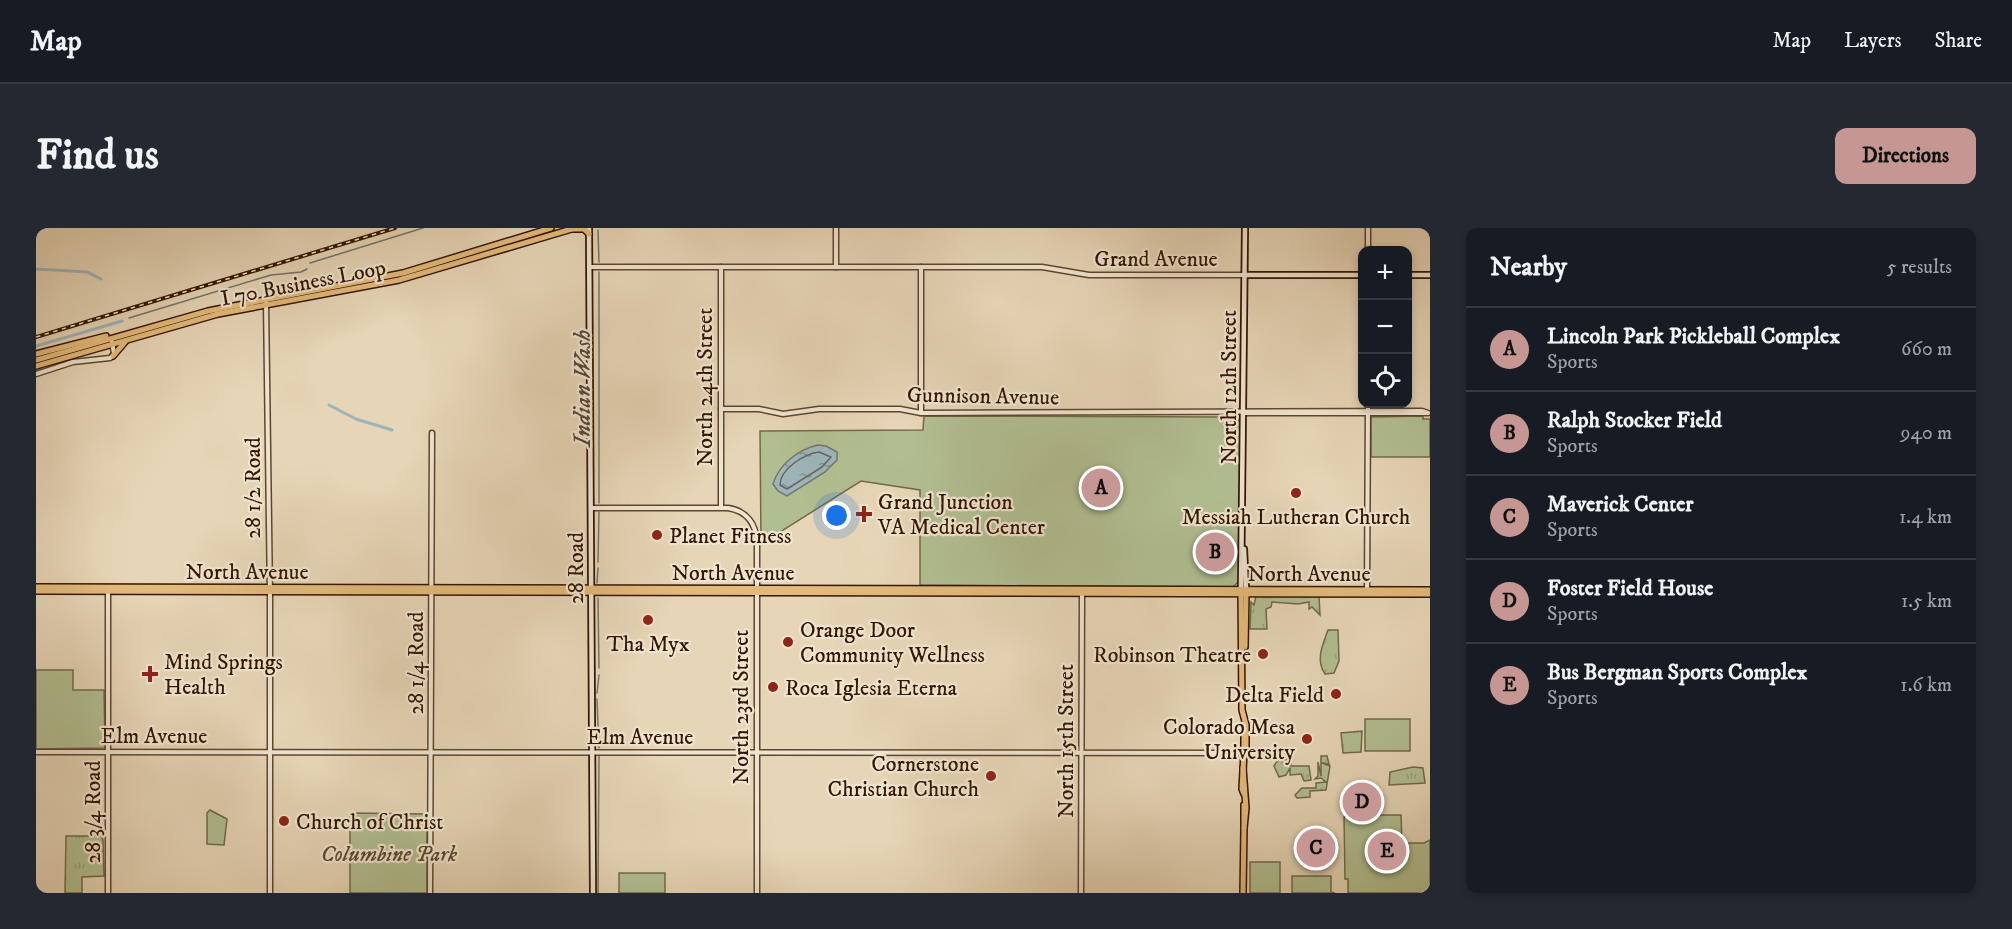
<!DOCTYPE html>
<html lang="en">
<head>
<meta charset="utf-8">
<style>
  :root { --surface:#171b24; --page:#242831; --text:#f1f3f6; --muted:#9ea1a6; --line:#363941; --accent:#c59692 }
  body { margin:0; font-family:"IM FELL DW Pica",serif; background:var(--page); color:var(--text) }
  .controls { position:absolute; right:18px; top:18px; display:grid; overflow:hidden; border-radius:12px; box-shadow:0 3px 9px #0003 }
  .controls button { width:54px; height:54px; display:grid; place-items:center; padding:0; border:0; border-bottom:2px solid var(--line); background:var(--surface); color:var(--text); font:30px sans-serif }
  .you { position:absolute; left:801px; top:288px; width:21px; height:21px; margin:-15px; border:4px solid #fff; border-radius:50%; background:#1a73e8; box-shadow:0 0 0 9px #1a73e833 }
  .badge { display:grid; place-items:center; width:39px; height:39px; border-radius:50%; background:var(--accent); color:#111; font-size:20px; font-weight:700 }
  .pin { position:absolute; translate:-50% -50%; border:3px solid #fff; box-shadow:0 2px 6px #0006 }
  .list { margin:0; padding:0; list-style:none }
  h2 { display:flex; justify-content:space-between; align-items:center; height:78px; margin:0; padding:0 24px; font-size:26px }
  h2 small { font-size:20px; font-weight:400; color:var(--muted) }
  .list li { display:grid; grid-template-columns:39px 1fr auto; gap:18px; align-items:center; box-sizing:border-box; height:84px; padding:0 24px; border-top:2px solid var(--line) }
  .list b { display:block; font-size:22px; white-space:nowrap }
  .list p { margin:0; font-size:20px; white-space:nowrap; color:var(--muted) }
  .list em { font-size:20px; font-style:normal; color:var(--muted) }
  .icon { flex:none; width:33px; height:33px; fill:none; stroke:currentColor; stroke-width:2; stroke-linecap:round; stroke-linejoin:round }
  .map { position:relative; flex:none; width:1394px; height:665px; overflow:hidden; border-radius:12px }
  header { display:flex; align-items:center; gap:36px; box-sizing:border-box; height:84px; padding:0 30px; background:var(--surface); border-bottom:2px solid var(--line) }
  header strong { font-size:28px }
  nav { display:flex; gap:33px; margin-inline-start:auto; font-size:21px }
  .intro { display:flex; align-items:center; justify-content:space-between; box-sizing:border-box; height:144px; padding:0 36px }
  h1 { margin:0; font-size:42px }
  .button { padding:15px 27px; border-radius:12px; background:var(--accent); color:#111; font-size:21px; font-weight:700 }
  main { display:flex; gap:36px; padding:0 36px }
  aside { flex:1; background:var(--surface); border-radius:12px; box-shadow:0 3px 9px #0003 }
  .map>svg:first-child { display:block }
  .grass { fill:url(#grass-tufts); stroke:#726a4a; stroke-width:1.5 }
  .green { fill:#b1be91; stroke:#726a4a; stroke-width:1.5 }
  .water { fill:url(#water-ripples); stroke:#737570; stroke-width:1.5 }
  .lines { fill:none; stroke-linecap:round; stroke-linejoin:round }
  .shore { stroke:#68665e; stroke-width:1.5 }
  .stream { stroke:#737570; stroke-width:1.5 }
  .canal { stroke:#9db5ba; stroke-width:3 }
  .tertiary-casing { stroke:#60462f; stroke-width:7 }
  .secondary-casing { stroke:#341602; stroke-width:8 }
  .primary-casing { stroke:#341602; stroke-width:8 }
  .tertiary { stroke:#efe4d0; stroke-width:4 }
  .secondary { stroke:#efe4d0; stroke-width:4.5 }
  .primary { stroke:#e3ba7b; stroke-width:5 }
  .rail-casing { stroke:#341602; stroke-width:4 }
  .rail { stroke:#efe4d0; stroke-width:1.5; stroke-dasharray:4.5; stroke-linecap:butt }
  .poi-dot { fill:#8f2418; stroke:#efe4d0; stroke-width:2 }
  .labels { text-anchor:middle; stroke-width:4.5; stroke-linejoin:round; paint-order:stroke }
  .street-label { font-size:22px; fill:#341602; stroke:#efe4d0 }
  .poi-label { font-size:22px; fill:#341602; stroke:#efe4d0; text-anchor:start }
  .park-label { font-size:22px; font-style:italic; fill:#5a482d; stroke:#efe4d0 }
  .water-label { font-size:24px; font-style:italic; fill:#544639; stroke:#efe4d0 }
</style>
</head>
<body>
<header>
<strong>Map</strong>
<nav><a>Map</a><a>Layers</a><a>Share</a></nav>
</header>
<div class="intro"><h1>Find us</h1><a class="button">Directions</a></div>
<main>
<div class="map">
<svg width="1394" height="665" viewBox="0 0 1394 665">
  <defs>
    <pattern id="grass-tufts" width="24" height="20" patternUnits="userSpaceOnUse" patternTransform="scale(1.5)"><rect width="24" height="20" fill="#b1be91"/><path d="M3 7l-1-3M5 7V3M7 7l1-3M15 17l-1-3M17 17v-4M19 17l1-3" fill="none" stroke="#99a37b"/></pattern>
    <pattern id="water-ripples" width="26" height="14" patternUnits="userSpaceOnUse" patternTransform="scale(1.5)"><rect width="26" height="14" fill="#9db5ba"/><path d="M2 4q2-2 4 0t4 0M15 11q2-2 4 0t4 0" fill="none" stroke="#819295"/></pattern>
  </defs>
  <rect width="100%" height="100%" fill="#e6d5b6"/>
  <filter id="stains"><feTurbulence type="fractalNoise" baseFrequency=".00333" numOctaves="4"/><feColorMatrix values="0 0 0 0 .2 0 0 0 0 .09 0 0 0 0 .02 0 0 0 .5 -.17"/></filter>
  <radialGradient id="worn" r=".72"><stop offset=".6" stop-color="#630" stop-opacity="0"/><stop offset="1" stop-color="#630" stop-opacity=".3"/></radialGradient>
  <g class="grass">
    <path d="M1220 368H1283L1284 387 1276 379 1273 381V374L1262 376 1236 374 1235 379 1230 381 1231 401H1214L1215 374 1218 377Z"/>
    <path d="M1292 402H1302L1303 433 1298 445 1289 446C1279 432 1287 416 1292 402Z"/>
    <path d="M1326 503 1325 524 1307 525 1305 505Z"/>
    <path d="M1285 528H1291L1293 536 1286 535 1294 538 1290 562 1274 563V569L1261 570 1259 567 1266 560H1280V555L1290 554 1285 550 1279 551 1282 548V534L1285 548Z"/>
    <path d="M1243 530 1250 531 1254 538V534L1256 538H1273L1275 552 1268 553 1265 546 1254 547V540L1250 547 1243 549 1238 538Z"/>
    <path d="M1377 539 1387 540 1389 555 1353 557 1354 544Z"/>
    <path d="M30 608H65L67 612 68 648 46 649V665H29Z"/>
  </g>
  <g class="green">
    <path d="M888 188 1200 189 1205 195 1203 353 1197 359 884 357V262L825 253 725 316 724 203 887 202Z"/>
    <path d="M1387 188V191H1394V229H1335V189Z"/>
    <path d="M0 442H37V462H68L69 520 0 521Z"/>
    <rect x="1329" y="491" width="45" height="32"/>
    <path d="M174 582 191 591 188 617 171 616V585Z"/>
    <path d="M314 585 391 586V665H314Z"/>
    <path d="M1310 587H1365L1366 615H1388L1394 612V665H1312V651H1309L1308 589Z"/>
    <rect x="1214" y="634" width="30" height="31"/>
    <rect x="583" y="645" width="46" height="20"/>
    <path d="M1256 648H1295V664L1299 665H1256Z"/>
  </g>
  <path class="water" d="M782 217 790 218 801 224V232L789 244 751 268 742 263 737 256C743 236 763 221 782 217Z"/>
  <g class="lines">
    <path class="shore" d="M783 224 795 229 786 239 751 261 744 257C744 241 768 226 783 224Z"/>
    <g class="stream">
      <path d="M562 2 563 34"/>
      <path d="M274 35 387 0"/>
      <path d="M563 44V275"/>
      <path d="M93 90 235 47 265 44 271 41"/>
      <path d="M562 334 563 284"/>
      <path d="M561 355 562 340"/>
      <path d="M562 370 563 440"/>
      <path d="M561 465 563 447"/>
      <path d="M561 471 563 520"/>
      <path d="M562 665 563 528"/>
    </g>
    <g class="canal">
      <path d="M0 41 51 44 65 51"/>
      <path d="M0 118 86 93"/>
      <path d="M293 177 320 191 356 202"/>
    </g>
    <defs>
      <g id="tertiary">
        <path d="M800 0V39"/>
        <path d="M1332 22V0"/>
        <path d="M554 39H1006L1053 47H1209"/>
        <path d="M230 75 234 369V665"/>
        <path d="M0 146 37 134 74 130 78 126 76 114"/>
        <path d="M685 181H723L747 186 783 181H864L885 185 1386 183 1392 185"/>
        <path d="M885 185V39"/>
        <path d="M1209 185H1390"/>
        <path d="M685 279V39"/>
        <path d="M555 280H692C711 283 720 296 721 314V665"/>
        <path d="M72 363V665"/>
        <path d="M1331 364 1332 176"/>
        <path d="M0 524 1208 525"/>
        <path d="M394 665 396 205"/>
        <path d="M1045 665 1046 363"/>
      </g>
      <g id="secondary">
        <path d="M553 0 557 665"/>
        <path d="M1209 47H1326"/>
        <path d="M1372 47H1394"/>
        <path d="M1208 321 1210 361"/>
        <path d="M1205 361 1209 0"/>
      </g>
      <g id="primary">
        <path d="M536 1H548L553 6"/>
        <path d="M0 126 70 108"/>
        <path d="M77 128 89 114"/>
        <path d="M0 132 172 83 367 45 515 0"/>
        <path d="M0 138 182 86 363 52 539 0"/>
        <path d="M0 359 1394 362"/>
        <path d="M0 363 1394 366"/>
        <path d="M1205 363 1206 482 1210 497V523L1208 525V496"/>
        <path d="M1209 419 1210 365"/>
        <path d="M1208 525 1206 561 1208 566"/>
        <path d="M1207 540 1210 580 1208 600V577"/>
        <path d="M1207 665 1208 600"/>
      </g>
    </defs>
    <use href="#tertiary" class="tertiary-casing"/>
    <use href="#secondary" class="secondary-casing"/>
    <use href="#primary" class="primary-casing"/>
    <use href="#tertiary" class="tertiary"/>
    <use href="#secondary" class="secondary"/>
    <use href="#primary" class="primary"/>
    <defs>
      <path id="rail" d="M0 109 359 0"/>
    </defs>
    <use href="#rail" class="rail-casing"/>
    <use href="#rail" class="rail"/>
  </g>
  <g class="poi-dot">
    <circle cx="1260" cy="265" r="6"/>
    <path d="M825 277h6v6h6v6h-6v6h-6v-6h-6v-6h6z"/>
    <circle cx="621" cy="307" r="6"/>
    <circle cx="612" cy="392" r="6"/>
    <circle cx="752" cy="414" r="6"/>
    <circle cx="1227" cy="426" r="6"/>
    <path d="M111 437h6v6h6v6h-6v6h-6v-6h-6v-6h6z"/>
    <circle cx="737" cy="459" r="6"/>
    <circle cx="1300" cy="466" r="6"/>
    <circle cx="1271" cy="511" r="6"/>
    <circle cx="955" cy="548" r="6"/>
    <circle cx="248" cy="593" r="6"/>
  </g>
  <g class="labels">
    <g class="street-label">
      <text x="1120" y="38">Grand Avenue</text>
      <text transform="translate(267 54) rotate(-11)" y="8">I 70 Business Loop</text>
      <text transform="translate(668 159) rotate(-90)" y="8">North 24th Street</text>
      <text transform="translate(1192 159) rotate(-90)" y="8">North 12th Street</text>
      <text transform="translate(947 167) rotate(1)" y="8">Gunnison Avenue</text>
      <text transform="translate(216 260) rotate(-90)" y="8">28 1/2 Road</text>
      <text transform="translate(539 340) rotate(-90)" y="8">28 Road</text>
      <text x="211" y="351">North Avenue</text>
      <text x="697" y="352">North Avenue</text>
      <text x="1273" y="353">North Avenue</text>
      <text transform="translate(379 435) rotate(-90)" y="8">28 1/4 Road</text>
      <text transform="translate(704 479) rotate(-90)" y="8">North 23rd Street</text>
      <text x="118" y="515">Elm Avenue</text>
      <text x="604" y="516">Elm Avenue</text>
      <text transform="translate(1029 513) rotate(-90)" y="8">North 15th Street</text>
      <text transform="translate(56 584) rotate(-90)" y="8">28 3/4 Road</text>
    </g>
    <g class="poi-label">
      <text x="842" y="281">Grand Junction<tspan x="842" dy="25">VA Medical Center</tspan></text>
      <text x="1260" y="296" text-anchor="middle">Messiah Lutheran Church</text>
      <text x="633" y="315">Planet Fitness</text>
      <text x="764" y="409">Orange Door<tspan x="764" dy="25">Community Wellness</tspan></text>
      <text x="612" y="423" text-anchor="middle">Tha Myx</text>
      <text x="1215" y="434" text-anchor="end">Robinson Theatre</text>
      <text x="128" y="441">Mind Springs<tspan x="128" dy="25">Health</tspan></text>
      <text x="749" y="467">Roca Iglesia Eterna</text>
      <text x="1288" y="474" text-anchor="end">Delta Field</text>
      <text x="1259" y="506" text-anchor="end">Colorado Mesa<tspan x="1259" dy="25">University</tspan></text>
      <text x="943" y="543" text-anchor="end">Cornerstone<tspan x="943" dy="25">Christian Church</tspan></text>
      <text x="260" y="601">Church of Christ</text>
    </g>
    <g class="park-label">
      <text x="353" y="633">Columbine Park</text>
    </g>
    <g class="water-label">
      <text transform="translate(546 160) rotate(-90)" y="8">Indian Wash</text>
    </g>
  </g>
  <rect width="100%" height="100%" filter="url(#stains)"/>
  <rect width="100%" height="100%" fill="url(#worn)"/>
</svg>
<div class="controls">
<button>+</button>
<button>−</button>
<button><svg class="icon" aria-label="locate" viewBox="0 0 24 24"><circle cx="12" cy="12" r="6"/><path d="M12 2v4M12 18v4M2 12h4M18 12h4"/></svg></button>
</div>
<div class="you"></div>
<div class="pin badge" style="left:1065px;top:260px">A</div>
<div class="pin badge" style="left:1179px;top:324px">B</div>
<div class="pin badge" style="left:1280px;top:620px">C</div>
<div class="pin badge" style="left:1326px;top:574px">D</div>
<div class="pin badge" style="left:1351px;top:623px">E</div>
</div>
<aside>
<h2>Nearby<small>5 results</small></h2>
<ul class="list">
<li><span class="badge">A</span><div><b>Lincoln Park Pickleball Complex</b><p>Sports</p></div><em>660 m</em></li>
<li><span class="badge">B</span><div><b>Ralph Stocker Field</b><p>Sports</p></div><em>940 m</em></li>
<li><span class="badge">C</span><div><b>Maverick Center</b><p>Sports</p></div><em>1.4 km</em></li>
<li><span class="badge">D</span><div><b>Foster Field House</b><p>Sports</p></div><em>1.5 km</em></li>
<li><span class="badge">E</span><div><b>Bus Bergman Sports Complex</b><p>Sports</p></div><em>1.6 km</em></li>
</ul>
</aside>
</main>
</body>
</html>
